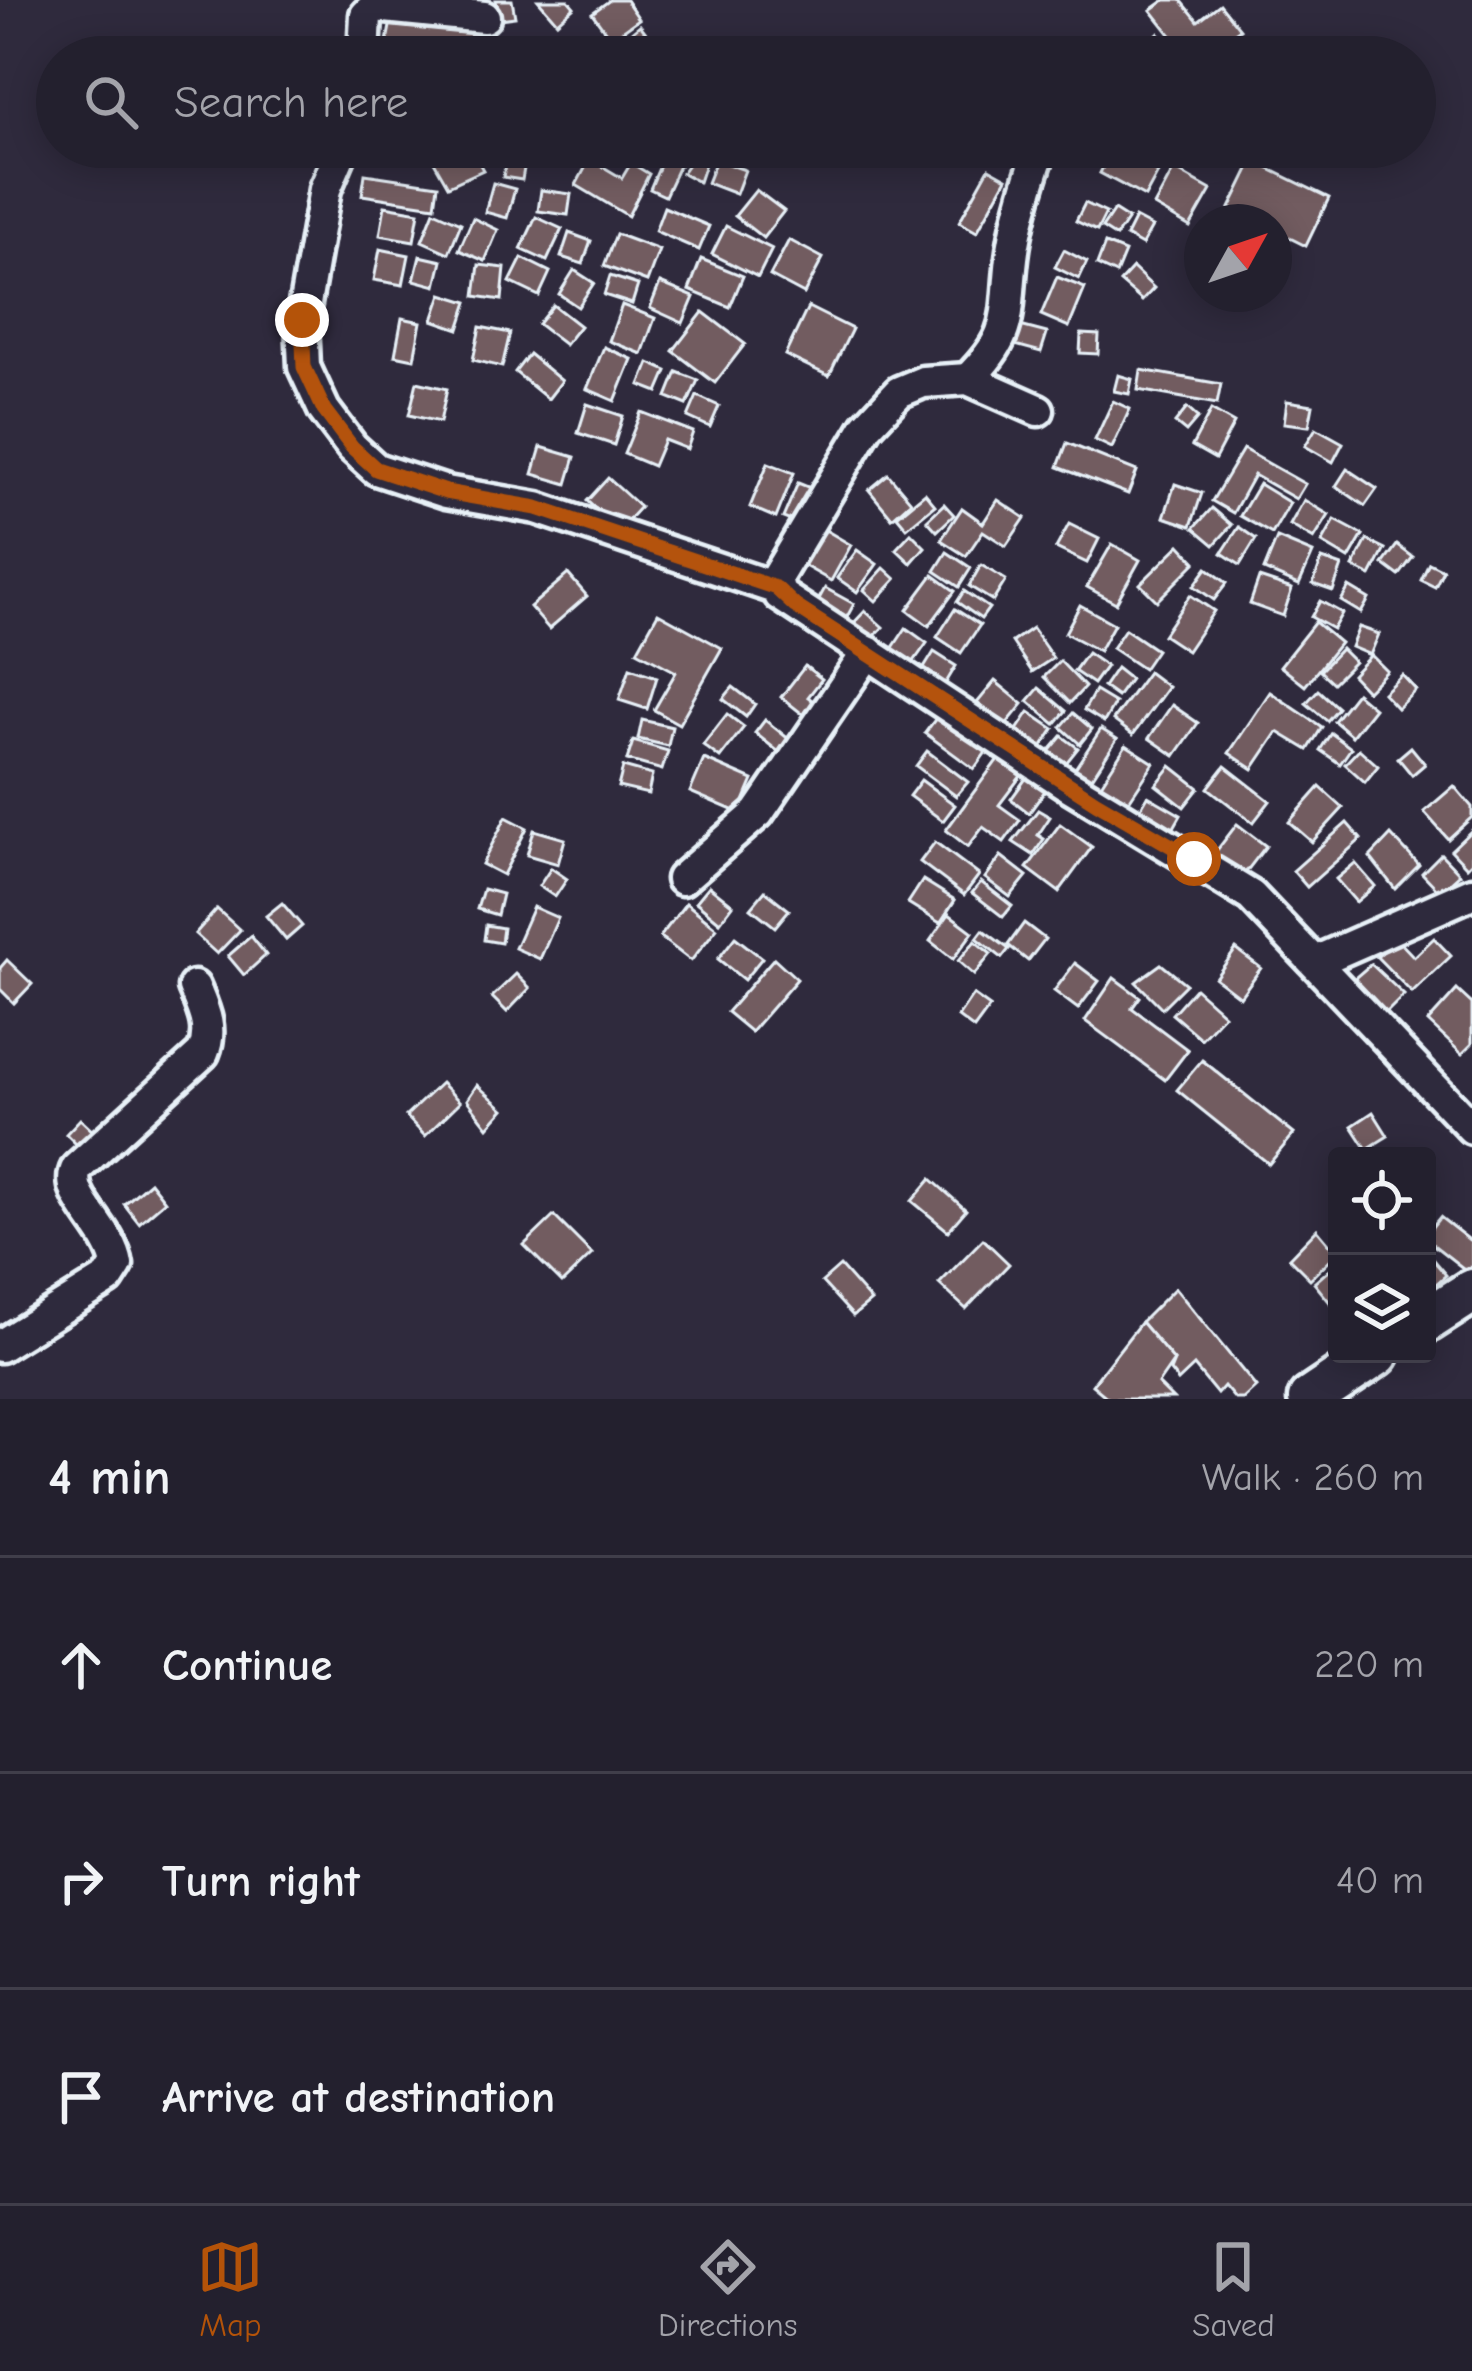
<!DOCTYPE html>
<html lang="en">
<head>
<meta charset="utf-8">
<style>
  :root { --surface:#23202e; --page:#2f2d3a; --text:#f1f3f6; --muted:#a3a3aa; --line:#403e4a; --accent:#b45309 }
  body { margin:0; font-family:"Comic Neue",sans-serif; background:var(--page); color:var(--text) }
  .controls { position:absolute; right:36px; bottom:36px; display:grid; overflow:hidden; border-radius:12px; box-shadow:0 6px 30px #0003 }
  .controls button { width:108px; height:108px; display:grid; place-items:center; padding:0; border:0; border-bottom:3px solid var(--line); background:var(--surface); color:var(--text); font:60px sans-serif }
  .compass { position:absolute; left:1184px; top:204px; width:108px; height:108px; border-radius:50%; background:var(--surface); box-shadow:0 6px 30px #0003; rotate:50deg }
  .stop { position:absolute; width:36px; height:36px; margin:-27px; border:9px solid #b45309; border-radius:50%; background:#fff }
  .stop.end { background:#b45309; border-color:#fff; box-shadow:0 3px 12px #0008 }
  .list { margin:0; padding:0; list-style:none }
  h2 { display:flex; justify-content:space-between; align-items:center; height:156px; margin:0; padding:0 48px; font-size:51px }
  h2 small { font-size:39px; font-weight:400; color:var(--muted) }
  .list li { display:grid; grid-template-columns:78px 1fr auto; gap:36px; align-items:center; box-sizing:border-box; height:216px; padding:0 48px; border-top:3px solid var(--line) }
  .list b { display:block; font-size:45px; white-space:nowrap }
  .list em { font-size:39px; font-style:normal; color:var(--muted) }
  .icon { flex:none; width:66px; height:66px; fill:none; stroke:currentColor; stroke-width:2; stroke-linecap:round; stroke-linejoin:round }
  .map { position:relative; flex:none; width:1472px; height:1399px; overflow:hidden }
  .search { position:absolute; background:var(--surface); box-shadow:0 6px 30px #0003; left:36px; right:36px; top:36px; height:132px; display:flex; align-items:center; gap:30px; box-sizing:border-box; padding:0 42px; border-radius:66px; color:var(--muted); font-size:45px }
  .sheet { height:804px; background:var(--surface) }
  nav { display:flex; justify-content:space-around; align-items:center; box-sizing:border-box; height:168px; border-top:3px solid var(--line); background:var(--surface); font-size:33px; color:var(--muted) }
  nav a { display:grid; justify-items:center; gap:6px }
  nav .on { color:var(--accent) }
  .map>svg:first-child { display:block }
  .building { fill:#725b61; stroke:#e8f1f8; stroke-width:3 }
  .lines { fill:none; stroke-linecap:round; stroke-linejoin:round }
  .street-casing { stroke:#e8f1f8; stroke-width:39 }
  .secondary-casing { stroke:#e8f1f8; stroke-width:51 }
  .street { stroke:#2f2a3d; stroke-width:30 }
  .secondary { stroke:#2f2a3d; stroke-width:42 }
  .route { stroke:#b45309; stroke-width:15 }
</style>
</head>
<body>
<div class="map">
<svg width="1472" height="1399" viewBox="0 0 1472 1399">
  <rect width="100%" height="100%" fill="#2f2a3d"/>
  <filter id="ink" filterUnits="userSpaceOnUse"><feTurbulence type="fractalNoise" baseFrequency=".00833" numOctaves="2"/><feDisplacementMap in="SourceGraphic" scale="24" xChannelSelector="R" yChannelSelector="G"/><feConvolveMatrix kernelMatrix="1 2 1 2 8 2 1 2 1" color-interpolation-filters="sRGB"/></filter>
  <g filter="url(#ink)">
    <g class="building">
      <path d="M496 0H512L515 17 499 19Z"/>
      <path d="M538 0H568L574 7 557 22Z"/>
      <path d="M610 0H626L639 19 611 39 592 13Z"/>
      <path d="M1165 0H1181L1198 21 1220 4 1240 29 1217 46 1222 52 1215 57H1188L1151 10Z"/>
      <path d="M392 16 478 31 474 55 408 44 405 57H384Z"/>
      <path d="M640 25 654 43 638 57 623 39Z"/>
      <path d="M1158 33 1172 47 1162 57H1156L1145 46Z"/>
      <path d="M459 147H470L483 170 448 186 433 160Z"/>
      <path d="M532 147H578L570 165Z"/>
      <path d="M668 147 685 153 665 196 650 189Z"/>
      <path d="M699 148 708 155 699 182 682 173Z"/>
      <path d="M508 149 527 151 522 180 503 177Z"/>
      <path d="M1112 149 1158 173 1145 197 1100 173Z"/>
      <path d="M590 159 622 178 631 163 649 174 628 216 576 185Z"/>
      <path d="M716 160 745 170 736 194 707 183Z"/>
      <path d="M1253 161 1329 198 1306 246 1274 230V222H1258L1230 208Z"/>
      <path d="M989 168 1007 178 977 232 959 222Z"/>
      <path d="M1174 169 1211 190 1190 227 1154 206Z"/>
      <path d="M365 174 438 185 435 206 362 195Z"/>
      <path d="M493 183 515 189 507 218 485 212Z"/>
      <path d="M541 190 571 194 568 215 538 211Z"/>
      <path d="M756 190 784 211 763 238 735 216Z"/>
      <path d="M1085 203 1106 213 1097 231 1076 221Z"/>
      <path d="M385 206 419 212 414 241 380 235Z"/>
      <path d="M664 207 709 226 699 250 655 231Z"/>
      <path d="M1114 210 1128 219 1116 237 1102 228Z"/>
      <path d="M434 211 461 223 449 253 422 241Z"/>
      <path d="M536 217 562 229 547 261 521 249Z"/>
      <path d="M473 218 498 230 485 261 459 250Z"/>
      <path d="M1135 218 1152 227 1142 245 1126 236Z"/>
      <path d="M726 226 772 249 758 277 712 254Z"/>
      <path d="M569 233 591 241 583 264 561 257Z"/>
      <path d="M616 234 659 250 647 282 604 266Z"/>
      <path d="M789 240 823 258 804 294 770 276Z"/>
      <path d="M1105 244 1125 252 1116 274 1097 265Z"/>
      <path d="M380 249 409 255 403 285 374 280Z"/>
      <path d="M1064 250 1087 262 1079 279 1055 267Z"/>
      <path d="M420 256 442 261 436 286 414 280Z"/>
      <path d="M522 258 550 272 539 296 510 282Z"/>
      <path d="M701 259 743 276 730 307 689 290Z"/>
      <path d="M479 265 505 268 502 300 475 296Z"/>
      <path d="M1133 268 1154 288 1142 301 1120 282Z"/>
      <path d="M574 270 594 283 578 307 559 294Z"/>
      <path d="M610 276 638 285 632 304 604 295Z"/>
      <path d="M1057 277 1085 288 1069 327 1041 315Z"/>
      <path d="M660 283 694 297 683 323 650 308Z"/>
      <path d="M442 294 468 302 459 329 433 320Z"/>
      <path d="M553 305 580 326 565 345 538 324Z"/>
      <path d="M622 305 655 318 642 354 609 341Z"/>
      <path d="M808 307 852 329 829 376 785 355Z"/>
      <path d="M703 312 745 344 715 383 673 351Z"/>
      <path d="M402 318 421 322 414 359 395 355Z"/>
      <path d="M1020 326 1047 333 1041 352 1015 345Z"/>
      <path d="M480 327 510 333 502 367 473 360Z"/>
      <path d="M1081 334 1099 335 1098 354 1080 353Z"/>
      <path d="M604 347 632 359 615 401 587 389Z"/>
      <path d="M529 354 562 381 548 399 515 372Z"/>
      <path d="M649 363 667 371 658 392 640 385Z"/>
      <path d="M1141 370 1221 384 1217 404 1138 390Z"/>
      <path d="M677 372 698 380 687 405 667 397Z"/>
      <path d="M1118 375 1132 379 1129 394 1114 391Z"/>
      <path d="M417 382 447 389 440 422 409 415Z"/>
      <path d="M697 396 719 406 710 427 688 417Z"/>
      <path d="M1113 401 1130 409 1112 448 1095 440Z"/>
      <path d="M1287 401 1313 405 1309 426 1284 423Z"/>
      <path d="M587 404 623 416 614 445 578 433Z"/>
      <path d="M1187 408 1198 418 1186 432 1175 423Z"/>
      <path d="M1211 410 1234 423 1215 459 1192 446Z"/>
      <path d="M641 412 693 432 687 449 664 440 653 466 624 454Z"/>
      <path d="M1316 428 1343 443 1333 462 1305 446Z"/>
      <path d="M1067 443 1137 471 1128 494 1058 467Z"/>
      <path d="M541 447 575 457 567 484 533 474Z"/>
      <path d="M1243 449 1305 484 1296 499 1254 475 1233 513 1212 501Z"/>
      <path d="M768 463 794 473 776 518 750 507Z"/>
      <path d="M1347 469 1377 489 1365 506 1336 486Z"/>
      <path d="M888 474 911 501 892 518 869 490Z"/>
      <path d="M608 478 640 507 619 530 587 501Z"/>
      <path d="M798 483 813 489 799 524 783 518Z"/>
      <path d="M1175 484 1202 493 1191 526 1164 517Z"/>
      <path d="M1259 484 1290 503 1272 534 1240 516Z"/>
      <path d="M925 493 935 505 907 528 897 516Z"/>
      <path d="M998 500 1025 518 1006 546 983 531 966 556 941 540 962 508 983 523Z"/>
      <path d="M1304 500 1329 515 1314 539 1290 525Z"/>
      <path d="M944 504 954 515 937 531 927 520Z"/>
      <path d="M1212 508 1232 525 1214 545 1194 528Z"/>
      <path d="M1335 520 1363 535 1349 559 1322 543Z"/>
      <path d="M1069 524 1099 539 1087 563 1056 548Z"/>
      <path d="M1239 527 1256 539 1240 565 1222 553Z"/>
      <path d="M822 528 851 545 831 581 801 564Z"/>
      <path d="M911 533 925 547 911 563 896 549Z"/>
      <path d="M1277 538 1313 553 1299 585 1264 570Z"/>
      <path d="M1367 540 1385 549 1371 576 1353 567Z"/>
      <path d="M1112 544 1140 560 1116 603 1087 587Z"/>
      <path d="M1180 545 1196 562 1157 601 1140 584Z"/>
      <path d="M1397 545 1413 557 1399 576 1383 564Z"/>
      <path d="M857 550 877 564 857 592 837 578Z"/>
      <path d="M947 552 971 568 959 587 935 571Z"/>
      <path d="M1322 559 1342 566 1333 591 1313 584Z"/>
      <path d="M1429 563 1443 570 1435 587 1421 580Z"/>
      <path d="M981 565 1006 580 993 601 969 586Z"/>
      <path d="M884 568 896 579 876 601 864 590Z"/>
      <path d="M1207 568 1227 583 1214 600 1194 586Z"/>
      <path d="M568 574 587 596 549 629 530 607Z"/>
      <path d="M933 575 955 591 929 626 907 610Z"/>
      <path d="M1259 578 1292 589 1283 616 1250 604Z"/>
      <path d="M1349 587 1369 599 1361 613 1341 601Z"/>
      <path d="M825 588 854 604 842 626 813 610Z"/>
      <path d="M964 591 989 608 981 619 957 602Z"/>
      <path d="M1190 595 1214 611 1187 651 1163 635Z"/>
      <path d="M1320 601 1342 613 1333 629 1311 617Z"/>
      <path d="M1080 605 1114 624 1099 651 1065 633Z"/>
      <path d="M955 609 980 625 961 653 937 637Z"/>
      <path d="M865 611 883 627 868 643 850 627Z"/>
      <path d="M658 613 722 648 679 724 654 710 676 672 637 651Z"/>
      <path d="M1315 622 1340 643 1305 686 1280 666Z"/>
      <path d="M1359 627 1379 634 1370 655 1351 647Z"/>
      <path d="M906 628 927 643 910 667 890 652Z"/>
      <path d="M1032 628 1053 658 1032 672 1012 642Z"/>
      <path d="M1125 629 1156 650 1143 669 1112 648Z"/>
      <path d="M1341 649 1354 662 1333 683 1320 671Z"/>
      <path d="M934 652 956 666 944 686 921 673Z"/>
      <path d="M1087 653 1106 666 1093 684 1074 671Z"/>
      <path d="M1371 655 1387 671 1367 691 1352 675Z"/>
      <path d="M1060 661 1085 687 1070 703 1044 677Z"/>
      <path d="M805 666 822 679 808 697 820 706 810 720 781 697Z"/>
      <path d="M630 668 657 677 647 709 619 700Z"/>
      <path d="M1116 668 1130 679 1117 697 1103 687Z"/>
      <path d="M1148 672 1168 687 1133 735 1113 720Z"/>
      <path d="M1402 675 1416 690 1397 708 1383 693Z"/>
      <path d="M995 681 1023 704 1005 726 977 703Z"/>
      <path d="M733 687 755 704 746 717 723 699Z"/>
      <path d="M1039 688 1066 711 1055 724 1028 701Z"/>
      <path d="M1318 690 1338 708 1327 721 1306 703Z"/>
      <path d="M1095 691 1115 703 1104 722 1084 710Z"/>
      <path d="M1270 692 1322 727 1308 750 1278 732 1253 769 1229 753Z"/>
      <path d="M1356 693 1374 708 1352 736 1334 721Z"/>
      <path d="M1172 705 1198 723 1175 756 1149 738Z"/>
      <path d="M945 706 994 741 974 769 925 733Z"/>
      <path d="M1029 712 1054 729 1038 753 1013 736Z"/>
      <path d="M1073 713 1092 729 1080 744 1061 727Z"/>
      <path d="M727 714 744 727 720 758 703 745Z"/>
      <path d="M642 720 672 727 668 746 638 739Z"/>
      <path d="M765 720 800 748 790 761 755 733Z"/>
      <path d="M1101 729 1117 739 1088 784 1072 773Z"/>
      <path d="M1331 733 1351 748 1340 764 1320 750Z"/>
      <path d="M1062 736 1078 748 1062 768 1046 755Z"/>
      <path d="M633 741 668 751 662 770 627 760Z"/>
      <path d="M1126 745 1154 763 1121 813 1094 795Z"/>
      <path d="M1411 747 1425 764 1412 775 1398 758Z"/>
      <path d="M1359 749 1378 766 1365 782 1345 764Z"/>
      <path d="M927 751 968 782 956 796 916 766Z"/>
      <path d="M704 759 753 780 739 813 690 792Z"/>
      <path d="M998 759 1021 776 999 805 1020 820 1004 842 983 827 968 847 946 830Z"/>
      <path d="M1171 766 1199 788 1184 807 1156 785Z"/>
      <path d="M1225 766 1270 801 1253 823 1208 788Z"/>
      <path d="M623 767 652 775 648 794 618 787Z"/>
      <path d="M1032 770 1050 784 1029 813 1011 799Z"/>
      <path d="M921 780 955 805 943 821 909 796Z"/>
      <path d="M1454 786 1472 807V817L1448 839 1424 812Z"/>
      <path d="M1320 787 1343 808 1312 842 1289 822Z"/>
      <path d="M1148 796 1181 815 1168 838 1135 818Z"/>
      <path d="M1038 810 1050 817 1038 835 1044 839 1033 855 1013 842Z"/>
      <path d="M506 817 527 828 503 875 482 864Z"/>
      <path d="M1347 823 1361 839 1307 887 1293 871Z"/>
      <path d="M1060 824 1092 847 1059 892 1027 868Z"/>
      <path d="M1237 824 1266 846 1243 876 1214 854Z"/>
      <path d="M534 830 565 839 558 864 527 855Z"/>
      <path d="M1472 830V862L1467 867 1451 850Z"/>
      <path d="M1391 835 1419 865 1395 889 1370 857Z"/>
      <path d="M935 842 979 875 964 895 920 862Z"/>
      <path d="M1441 854 1460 874 1440 892 1422 873Z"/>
      <path d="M1001 856 1027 876 1010 897 985 878Z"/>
      <path d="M1355 863 1375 886 1356 902 1336 879Z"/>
      <path d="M551 868 567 879 555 897 539 886Z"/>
      <path d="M923 880 955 900 940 923 908 903Z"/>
      <path d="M981 882 1012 906 1003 917 972 893Z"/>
      <path d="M709 886 733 905 720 922 696 902Z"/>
      <path d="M483 889 502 894 497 915 477 909Z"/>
      <path d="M765 891 789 910 775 927 751 908Z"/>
      <path d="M282 903 302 926 286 940 266 916Z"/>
      <path d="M686 903 717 928 691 961 660 937Z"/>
      <path d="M533 907 558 918 540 959 515 948Z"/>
      <path d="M217 909 240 930 217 954 195 934Z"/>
      <path d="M949 914 973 932 953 959 930 941Z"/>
      <path d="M1024 923 1045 939 1028 961 1008 945Z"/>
      <path d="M486 925 503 928 501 943 484 940Z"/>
      <path d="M983 930 1009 949 1002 958 977 938Z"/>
      <path d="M251 936 266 955 244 975 228 956Z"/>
      <path d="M735 937 762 958 744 980 718 959Z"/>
      <path d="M1434 938 1451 956 1412 993 1377 957 1397 939 1414 957Z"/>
      <path d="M975 941 991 954 974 975 958 961Z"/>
      <path d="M1236 949 1261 968 1240 997 1215 978Z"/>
      <path d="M774 958 797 979 751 1032 727 1012Z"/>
      <path d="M7 960 32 984 14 1003 0 989V968Z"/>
      <path d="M1075 963 1099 981 1078 1009 1054 991Z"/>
      <path d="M1161 964 1186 984 1162 1008 1136 982Z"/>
      <path d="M1371 964 1404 995 1385 1014 1350 982Z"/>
      <path d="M516 974 530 988 507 1012 492 997Z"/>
      <path d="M1114 978 1140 997 1132 1008 1188 1050 1165 1080 1085 1021Z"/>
      <path d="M1195 988 1224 1014 1201 1039 1172 1014Z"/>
      <path d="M1457 990 1472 1004V1044L1462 1054 1428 1022Z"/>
      <path d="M973 995 990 1007 974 1029 958 1017Z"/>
      <path d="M1202 1060 1294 1134 1269 1164 1177 1090Z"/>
      <path d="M441 1083 460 1102 425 1136 406 1116Z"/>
      <path d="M477 1085 504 1109 488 1127 467 1100Z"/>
      <path d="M1373 1112 1388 1136 1367 1149 1352 1126Z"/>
      <path d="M80 1119 96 1134 81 1149 66 1134Z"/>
      <path d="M931 1179 966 1210 948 1231 912 1201Z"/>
      <path d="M150 1182 165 1201 139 1223 124 1204Z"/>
      <path d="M554 1216 592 1254 562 1283 524 1245Z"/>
      <path d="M1440 1217 1472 1242V1266L1468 1272 1427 1240V1233Z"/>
      <path d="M1317 1229 1337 1253 1310 1279 1289 1258Z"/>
      <path d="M983 1239 1009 1264 966 1309 939 1284Z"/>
      <path d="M1428 1254 1446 1275 1427 1292V1255Z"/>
      <path d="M1337 1263V1311L1314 1283Z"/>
      <path d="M840 1266 871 1301 853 1316 822 1282Z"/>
      <path d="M1175 1288 1256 1387 1243 1399H1235L1224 1386 1217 1394 1194 1366 1178 1381 1170 1371 1174 1361 1141 1322Z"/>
      <path d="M1141 1322 1174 1361 1158 1384 1173 1399H1109L1092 1385Z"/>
    </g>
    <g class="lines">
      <defs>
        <g id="street">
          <path d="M364 57 366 15 375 6 484 17"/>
          <path d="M343 147 325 189 302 321 304 367 324 410 352 447 376 469 446 492 537 508 775 588"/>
          <path d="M968 379C1014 333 1005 318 1012 258 1016 222 1029 181 1041 147"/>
          <path d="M1038 410 968 379 923 382 899 392 867 426 776 578 780 595 1065 783 1251 896 1472 1128"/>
          <path d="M682 879 758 813 868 652"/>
          <path d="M1315 962 1472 893"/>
          <path d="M0 1346 108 1279 117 1265C111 1227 62 1196 77 1168L203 1053C213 1029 204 1011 194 987"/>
        </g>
        <g id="secondary">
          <path d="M1427 1320 1472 1291"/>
          <path d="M1310 1399 1377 1354"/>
        </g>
      </defs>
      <use href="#street" class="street-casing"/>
      <use href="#secondary" class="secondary-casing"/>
      <use href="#street" class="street"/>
      <use href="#secondary" class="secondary"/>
    </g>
  </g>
  <g class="lines" filter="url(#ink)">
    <path class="route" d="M302 320 304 367 324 410 352 447 376 469 446 492 537 508 776 588 795 606 1096 802 1194 859"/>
  </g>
</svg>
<div class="controls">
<button><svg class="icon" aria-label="locate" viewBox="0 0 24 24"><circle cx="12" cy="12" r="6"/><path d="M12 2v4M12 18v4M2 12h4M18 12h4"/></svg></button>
<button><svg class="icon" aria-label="layers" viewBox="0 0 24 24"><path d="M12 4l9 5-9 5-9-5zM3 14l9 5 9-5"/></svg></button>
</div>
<svg class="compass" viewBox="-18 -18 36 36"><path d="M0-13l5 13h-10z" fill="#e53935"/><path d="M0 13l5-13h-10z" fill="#a3a3aa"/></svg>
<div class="stop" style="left:1194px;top:859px"></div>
<div class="stop end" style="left:302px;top:320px"></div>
<div class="search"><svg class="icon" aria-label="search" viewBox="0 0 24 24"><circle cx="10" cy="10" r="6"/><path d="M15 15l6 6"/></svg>Search here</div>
</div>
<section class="sheet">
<h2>4 min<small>Walk · 260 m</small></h2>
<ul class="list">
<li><svg class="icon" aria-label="ahead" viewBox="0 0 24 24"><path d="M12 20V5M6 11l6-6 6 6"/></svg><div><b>Continue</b></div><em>220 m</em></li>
<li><svg class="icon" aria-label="right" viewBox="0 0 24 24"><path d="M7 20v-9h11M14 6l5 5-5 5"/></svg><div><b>Turn right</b></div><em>40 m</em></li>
<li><svg class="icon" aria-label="arrive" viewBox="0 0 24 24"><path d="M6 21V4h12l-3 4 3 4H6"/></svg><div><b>Arrive at destination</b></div></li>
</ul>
</section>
<nav>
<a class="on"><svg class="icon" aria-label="map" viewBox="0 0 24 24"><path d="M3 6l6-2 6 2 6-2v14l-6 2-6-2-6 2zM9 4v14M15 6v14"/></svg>Map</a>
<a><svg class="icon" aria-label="directions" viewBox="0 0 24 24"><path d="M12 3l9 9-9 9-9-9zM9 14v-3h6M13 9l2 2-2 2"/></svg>Directions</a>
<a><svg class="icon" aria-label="saved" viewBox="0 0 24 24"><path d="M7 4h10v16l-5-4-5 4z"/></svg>Saved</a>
</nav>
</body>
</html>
